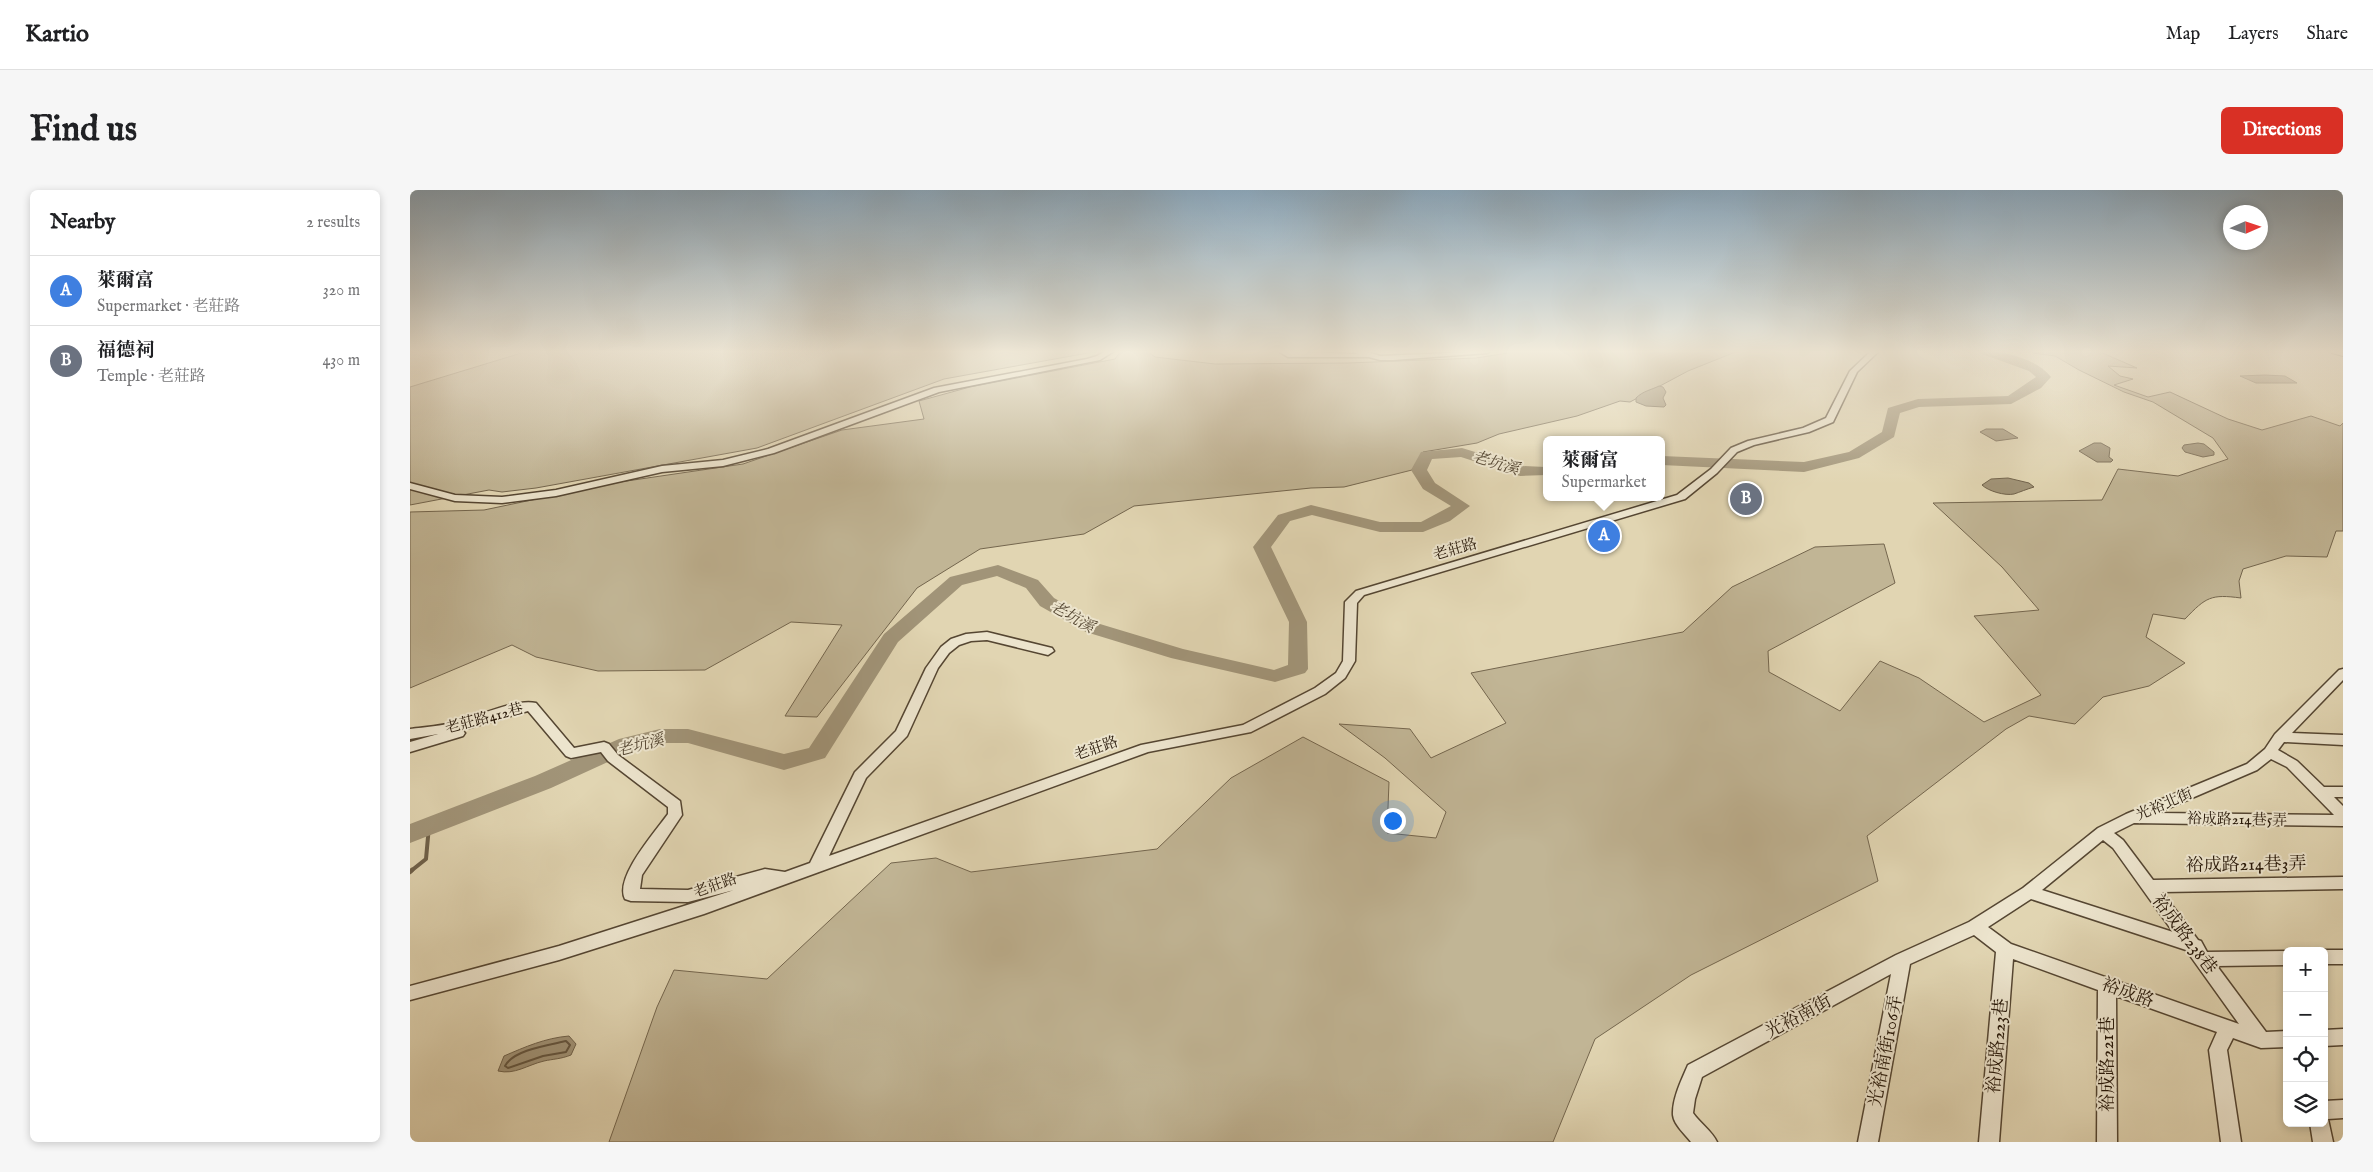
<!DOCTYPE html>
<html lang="en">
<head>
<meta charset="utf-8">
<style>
  :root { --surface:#fff; --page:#f6f6f6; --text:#202124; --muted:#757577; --line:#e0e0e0; --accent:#d93025 }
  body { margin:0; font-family:"IM FELL English","Noto Serif TC",serif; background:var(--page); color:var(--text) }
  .controls { position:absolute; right:15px; bottom:15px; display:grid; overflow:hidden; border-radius:8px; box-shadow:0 2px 8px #0003 }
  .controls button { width:45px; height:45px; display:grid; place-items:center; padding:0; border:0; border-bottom:1px solid var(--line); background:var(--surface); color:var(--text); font:25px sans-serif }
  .compass { position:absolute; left:1813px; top:15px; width:45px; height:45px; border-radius:50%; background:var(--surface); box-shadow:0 2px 8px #0003; rotate:87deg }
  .you { position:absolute; left:982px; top:630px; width:18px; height:18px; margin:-12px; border:4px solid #fff; border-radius:50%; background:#1a73e8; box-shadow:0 0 0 8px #1a73e833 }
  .badge { display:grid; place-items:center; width:32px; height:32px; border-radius:50%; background:var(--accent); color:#fff; font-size:16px; font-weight:700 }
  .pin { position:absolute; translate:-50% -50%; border:2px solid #fff; box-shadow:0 1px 5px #0006 }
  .popup { position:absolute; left:1133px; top:246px; width:122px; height:65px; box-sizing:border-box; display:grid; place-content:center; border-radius:8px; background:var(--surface); filter:drop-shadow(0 1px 4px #0005); font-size:16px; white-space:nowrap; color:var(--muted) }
  .popup b { font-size:19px; color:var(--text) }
  .popup::after { content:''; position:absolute; left:50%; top:100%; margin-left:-10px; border:10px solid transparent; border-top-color:var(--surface) }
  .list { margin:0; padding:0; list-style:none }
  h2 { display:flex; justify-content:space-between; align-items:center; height:65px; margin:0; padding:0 20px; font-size:21px }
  h2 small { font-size:16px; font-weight:400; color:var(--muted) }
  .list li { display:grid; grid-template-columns:32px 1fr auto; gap:15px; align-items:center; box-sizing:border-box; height:70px; padding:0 20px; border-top:1px solid var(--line) }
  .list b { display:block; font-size:19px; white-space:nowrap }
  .list p { margin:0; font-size:16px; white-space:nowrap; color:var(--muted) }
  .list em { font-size:16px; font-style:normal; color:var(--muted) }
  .icon { flex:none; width:28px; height:28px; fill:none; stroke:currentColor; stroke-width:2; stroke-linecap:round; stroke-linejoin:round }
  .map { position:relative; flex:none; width:1933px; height:952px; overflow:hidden; border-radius:8px }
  header { display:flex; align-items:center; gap:30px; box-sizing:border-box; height:70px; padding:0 25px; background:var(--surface); border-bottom:1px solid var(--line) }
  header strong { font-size:24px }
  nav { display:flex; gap:28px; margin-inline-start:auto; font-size:18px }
  .intro { display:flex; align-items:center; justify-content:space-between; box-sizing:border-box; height:120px; padding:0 30px }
  h1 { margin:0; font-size:35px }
  .button { padding:12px 22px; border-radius:8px; background:var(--accent); color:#fff; font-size:18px; font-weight:700 }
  main { display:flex; gap:30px; padding:0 30px }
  aside { flex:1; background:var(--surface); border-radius:8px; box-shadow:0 2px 8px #0003 }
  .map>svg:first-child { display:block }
  .green { fill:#c1b595; stroke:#74664e }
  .water { fill:#a19478; stroke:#70624b }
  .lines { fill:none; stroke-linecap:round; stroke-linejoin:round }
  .shore { stroke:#645640; stroke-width:2 }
  .stream-far1 { stroke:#70624b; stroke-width:4 }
  .stream { stroke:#70624b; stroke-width:4.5 }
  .river { fill:#a19478; fill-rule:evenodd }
  .minor-casing { stroke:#554632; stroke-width:3 }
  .highway-casing { stroke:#261708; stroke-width:2 }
  .minor { fill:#ece4cd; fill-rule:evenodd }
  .highway { fill:#e1d5b2; fill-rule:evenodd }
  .labels { text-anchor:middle; stroke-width:4; stroke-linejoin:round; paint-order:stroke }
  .street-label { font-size:15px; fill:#261708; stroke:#ece4cd }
  .water-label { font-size:16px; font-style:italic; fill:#574935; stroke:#ece4cd }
  .near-street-label { font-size:18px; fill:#261708; stroke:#ece4cd }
</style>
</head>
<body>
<header>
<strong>Kartio</strong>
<nav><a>Map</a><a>Layers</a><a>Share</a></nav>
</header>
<div class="intro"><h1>Find us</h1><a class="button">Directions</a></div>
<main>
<aside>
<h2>Nearby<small>2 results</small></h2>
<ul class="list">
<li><span class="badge" style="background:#3f7fe0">A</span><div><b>萊爾富</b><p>Supermarket · 老莊路</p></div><em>320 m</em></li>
<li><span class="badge" style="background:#6b7280">B</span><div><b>福德祠</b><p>Temple · 老莊路</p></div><em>430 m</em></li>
</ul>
</aside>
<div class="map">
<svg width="1933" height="952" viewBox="0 0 1933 952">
  <rect width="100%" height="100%" fill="#e1d5b2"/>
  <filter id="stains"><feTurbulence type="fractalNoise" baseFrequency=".004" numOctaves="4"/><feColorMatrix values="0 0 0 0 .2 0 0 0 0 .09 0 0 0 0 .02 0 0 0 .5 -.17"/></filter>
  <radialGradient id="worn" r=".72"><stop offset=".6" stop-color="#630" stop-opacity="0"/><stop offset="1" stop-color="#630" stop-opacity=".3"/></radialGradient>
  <g class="green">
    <path d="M118 161H689L534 189 347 258 126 298 92 302 79 300 0 315V197Z"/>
    <path d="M711 161H737L745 167 805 174 938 173 1066 168 1111 161H1328L1278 181 1220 212 1210 211 1167 226 1089 244 1067 253 1013 262 1002 280 934 297 901 298 724 316 674 344 570 359 507 398 407 527 375 526 432 435 381 432 295 480 188 481 126 467 102 455 0 498V322L74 320 203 293 333 274 432 240 514 229 509 211 560 197 705 169Z"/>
    <path d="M1624 161H1688L1727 178 1698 176 1710 186 1723 189 1704 195 1738 207 1760 202 1818 229 1852 240 1901 226 1930 236 1933 233V341H1926L1917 367 1876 366 1833 379 1829 391 1831 408C1801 404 1796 407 1775 429L1743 424 1736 447 1775 473 1739 496 1693 507 1665 534 1619 526 1596 539 1457 646 1468 691 1281 785 1185 849 1143 952H199L247 817 264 780 357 789 481 673 526 668 561 682 747 659 821 588 893 547 979 592 977 643 1026 648 1036 622 975 568 929 534 1000 539 1021 568 1096 533 1061 483 1273 442 1322 397 1405 357 1474 354 1485 393 1358 461 1359 482 1430 521 1470 471 1509 488 1574 532 1631 505 1564 426 1629 420 1592 377 1523 313 1692 310 1708 279 1768 286 1818 269 1803 248 1743 212 1714 202 1669 180 1645 166 1623 163Z"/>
  </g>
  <g class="water">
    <path d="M1855 185 1875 186 1887 193H1846L1830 186Z"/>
    <path d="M1249 196 1253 197 1256 202 1253 208 1256 215 1254 217 1236 216 1226 212V208C1233 201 1241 200 1249 196Z"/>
    <path d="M1576 239H1593L1608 248 1586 251 1570 242Z"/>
    <path d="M1684 253H1691L1700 258 1699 267 1703 270 1701 272H1687L1669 261Z"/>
    <path d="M1788 253 1794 254 1804 262V265L1793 267 1775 262 1772 258 1774 255Z"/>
    <path d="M1598 288 1619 293 1624 297C1617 299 1610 302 1604 304 1595 306 1578 301 1572 295L1581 289Z"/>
    <path d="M159 846 166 854 161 865C151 869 143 869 134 871 117 875 105 885 88 881L94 866C115 857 135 848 159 846Z"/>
  </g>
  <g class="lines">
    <path class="shore" d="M156 851 160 855 156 862 133 866 98 878 95 876C103 860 139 855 156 851Z"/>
    <path class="stream-far1" d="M1 681 16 669 19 636"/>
    <path class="stream" d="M0 682 2 680"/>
    <g class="river">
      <path d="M1570 161C1593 161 1626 168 1641 187L1631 198 1601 214 1509 217 1490 223 1484 247 1449 268 1394 282 1252 275V266L1394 272 1439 262 1472 242 1478 218 1508 209 1598 206 1626 187 1619 181 1572 164Z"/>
      <path d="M1052 258 1111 276 1136 277V285L1110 286 1051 267 1022 269 1017 280 1025 293 1060 316 1040 331 1013 342H970L902 325 880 331 861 357 897 432 898 479 895 483 865 492 761 468 676 442 630 416 616 398 587 386 552 395 488 452 415 568 374 580 278 553H250L224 560 141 598 0 653V634L125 586 209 549 250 539H278L374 564 399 558 474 444 540 387 588 375 628 390 644 408 690 434 773 459 864 480 878 475 879 432 843 357 868 325 901 315 970 332H1011L1041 316 1013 299 1001 280 1011 262Z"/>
    </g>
    <defs>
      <g id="minor">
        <path d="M695 161H704L690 170 529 202 364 263 313 276 252 282 146 306 92 313 45 311 0 299V293L45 305 92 307 146 300 252 276 313 270 358 259 524 198 677 169 687 166Z"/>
        <path d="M868 161 947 164 943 161H955L970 166 1081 161 1077 163 983 170H970L959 167H878Z"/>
        <path d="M1461 161H1469L1447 182 1423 232 1399 242 1344 255 1327 262 1307 283 1275 309 954 405 947 413 945 471 935 488 915 504 841 542 738 562 294 724 149 770 0 810V796L149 756 324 700 278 712 221 711 215 709C204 688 245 642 258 624V617L198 571 191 562 161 568 156 566 118 521 52 540 55 543 53 546 0 562V552L28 544 0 549V539C15 537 32 536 46 532 67 527 106 508 126 513L164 558 194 552 199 554 208 565 270 611 272 625 232 685 230 699 278 700 355 679 375 682 400 673 445 582 486 541 516 478 531 457 541 449 556 444 577 442 642 458 644 461 638 465 577 450 561 451 549 455 539 463 528 478 497 546 456 588 419 666 731 555 833 535 905 498 926 483 933 471 935 412 946 401 1267 305 1301 279 1321 258 1338 251 1393 238 1416 228 1440 181Z"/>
        <path d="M1933 479V490L1882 543 1933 545V555L1874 552 1868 560 1887 571 1914 597H1933V607H1924L1933 616V636L1724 633 1704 643 1713 650 1743 690 1933 687V699L1752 702 1788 750 1791 751 1797 762 1877 761V775L1807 776 1856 842 1877 841V857L1851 858 1823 848 1817 860 1831 952H1811L1799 860 1807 842 1706 806 1707 952H1687L1688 800 1603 769 1589 952H1569L1586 762 1564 745 1500 774 1468 952H1448L1481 784 1292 887 1285 909 1283 923C1290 933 1302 941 1307 952H1281C1276 945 1264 935 1263 925 1262 909 1272 889 1278 875L1486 765 1559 732 1613 698 1688 638 1716 624 1837 574 1855 559 1865 544 1929 480ZM1861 569 1877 577 1924 625 1747 623 1847 580ZM1693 650 1703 658 1763 742 1632 700ZM1621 709 1776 760 1829 834 1601 754 1578 737Z"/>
        <path d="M1914 760H1933V774H1914V761H1912Z"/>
        <path d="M1933 839V855L1914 856V840Z"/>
        <path d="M1933 910V928L1918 929 1923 952H1903L1900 933H1914V911Z"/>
      </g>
      <path id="highway" d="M1920 161H1933V166L1922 163Z"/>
    </defs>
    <use href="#minor" class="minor-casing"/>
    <use href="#highway" class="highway-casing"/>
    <use href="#minor" class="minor"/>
    <use href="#highway" class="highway"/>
  </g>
  <linearGradient id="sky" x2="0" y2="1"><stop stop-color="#8ba7bb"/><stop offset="0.55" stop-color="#f2ecdc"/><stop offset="1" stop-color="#f2ecdc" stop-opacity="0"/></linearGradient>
  <rect width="1933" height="294" fill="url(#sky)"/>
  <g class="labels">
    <g class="street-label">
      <text transform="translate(1045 359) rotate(-16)" y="5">老莊路</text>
      <text transform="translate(74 528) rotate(-15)" y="5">老莊路412巷</text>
      <text transform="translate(686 558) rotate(-19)" y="5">老莊路</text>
      <text transform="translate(1754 614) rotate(-23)" y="5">光裕北街</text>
      <text transform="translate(1827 629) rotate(1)" y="5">裕成路214巷5弄</text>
      <text transform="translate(305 695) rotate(-20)" y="5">老莊路</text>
    </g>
    <g class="water-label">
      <text transform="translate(1086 272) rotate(17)" y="6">老坑溪</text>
      <text transform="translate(663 426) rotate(29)" y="6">老坑溪</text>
      <text transform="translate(230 554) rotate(-14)" y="6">老坑溪</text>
    </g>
    <g class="near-street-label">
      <text transform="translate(1836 674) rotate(-1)" y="6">裕成路214巷3弄</text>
      <text transform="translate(1775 744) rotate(53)" y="6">裕成路238巷</text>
      <text transform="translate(1718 802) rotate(20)" y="6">裕成路</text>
      <text transform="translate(1388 826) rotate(-28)" y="6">光裕南街</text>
      <text transform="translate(1587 856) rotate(-85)" y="6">裕成路223巷</text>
      <text transform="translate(1475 861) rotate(-79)" y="6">光裕南街106弄</text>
      <text transform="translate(1697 874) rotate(-90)" y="6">裕成路221巷</text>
    </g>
  </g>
  <rect width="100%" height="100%" filter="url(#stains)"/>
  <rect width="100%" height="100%" fill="url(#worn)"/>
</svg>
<div class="controls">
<button>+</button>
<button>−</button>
<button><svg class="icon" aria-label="locate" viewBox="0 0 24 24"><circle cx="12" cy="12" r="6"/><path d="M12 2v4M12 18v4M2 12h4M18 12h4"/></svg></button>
<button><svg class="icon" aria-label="layers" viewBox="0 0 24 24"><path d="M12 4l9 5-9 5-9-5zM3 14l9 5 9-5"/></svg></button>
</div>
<svg class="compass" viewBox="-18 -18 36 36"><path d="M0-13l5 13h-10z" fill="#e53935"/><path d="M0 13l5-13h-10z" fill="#757577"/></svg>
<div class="you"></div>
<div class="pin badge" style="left:1194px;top:346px;background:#3f7fe0">A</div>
<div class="popup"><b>萊爾富</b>Supermarket</div>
<div class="pin badge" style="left:1336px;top:309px;background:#6b7280">B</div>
</div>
</main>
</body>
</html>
